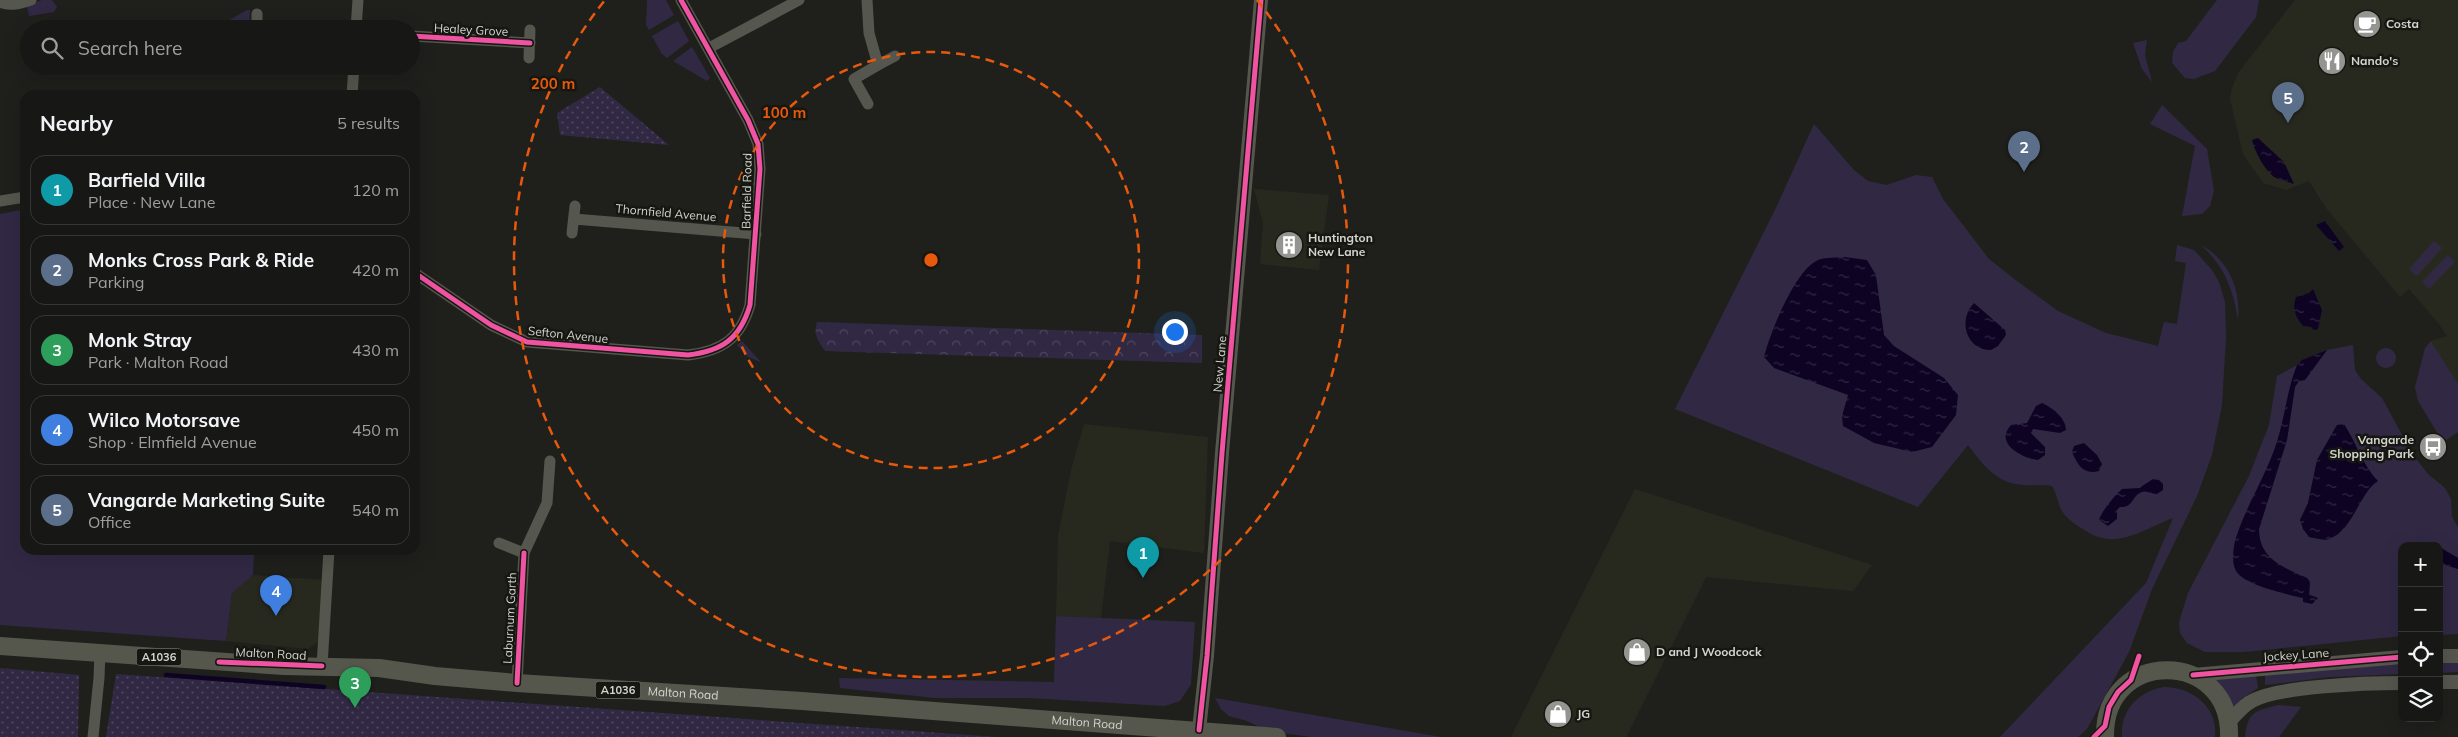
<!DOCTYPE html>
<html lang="en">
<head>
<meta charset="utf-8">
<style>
  :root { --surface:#171815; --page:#20211e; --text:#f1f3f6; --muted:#9ea0a0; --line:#363734; --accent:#db2777 }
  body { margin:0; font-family:Mulish,sans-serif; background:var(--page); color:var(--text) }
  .controls { position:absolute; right:15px; bottom:15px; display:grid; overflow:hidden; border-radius:10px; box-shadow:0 5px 20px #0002 }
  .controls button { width:45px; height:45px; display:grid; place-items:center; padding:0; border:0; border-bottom:1px solid var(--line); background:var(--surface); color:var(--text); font:25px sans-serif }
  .you { position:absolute; left:1174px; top:331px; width:18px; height:18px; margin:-12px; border:4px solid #fff; border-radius:50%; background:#1a73e8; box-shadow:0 0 0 8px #1a73e833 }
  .badge { display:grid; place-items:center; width:32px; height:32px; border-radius:50%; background:var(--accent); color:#fff; font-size:16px; font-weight:700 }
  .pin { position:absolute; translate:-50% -41px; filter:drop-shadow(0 1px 2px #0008) }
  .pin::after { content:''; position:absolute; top:26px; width:18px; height:15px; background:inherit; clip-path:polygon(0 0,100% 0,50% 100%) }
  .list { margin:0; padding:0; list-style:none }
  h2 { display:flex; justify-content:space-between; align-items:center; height:65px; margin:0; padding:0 20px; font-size:21px }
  h2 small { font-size:16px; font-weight:400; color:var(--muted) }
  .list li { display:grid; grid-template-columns:32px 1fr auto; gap:15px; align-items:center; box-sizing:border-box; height:70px; margin:0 10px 10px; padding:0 10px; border:1px solid var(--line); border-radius:15px }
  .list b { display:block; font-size:19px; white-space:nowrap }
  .list p { margin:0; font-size:16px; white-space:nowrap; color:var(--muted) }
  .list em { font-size:16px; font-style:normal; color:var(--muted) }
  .icon { flex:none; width:28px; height:28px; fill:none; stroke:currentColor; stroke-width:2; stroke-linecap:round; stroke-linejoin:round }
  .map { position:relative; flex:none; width:2458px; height:737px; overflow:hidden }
  .search { position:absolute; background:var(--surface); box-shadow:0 5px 20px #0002; left:20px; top:20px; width:400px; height:55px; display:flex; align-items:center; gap:12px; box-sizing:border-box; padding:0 18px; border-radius:28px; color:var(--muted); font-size:19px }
  .panel { position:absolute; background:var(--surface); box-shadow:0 5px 20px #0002; left:20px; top:90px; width:400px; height:465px; border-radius:15px }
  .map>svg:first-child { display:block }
  .built { fill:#28291e }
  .grass { fill:#312944; fill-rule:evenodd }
  .forest { fill:url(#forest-crowns) }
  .park { fill:url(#park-dots) }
  .water { fill:url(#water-ripples) }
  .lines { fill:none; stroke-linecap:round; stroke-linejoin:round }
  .stream { stroke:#0f0324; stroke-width:4.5 }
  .minor { stroke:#55564d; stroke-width:11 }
  .tertiary { stroke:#55564d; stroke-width:14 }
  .primary { stroke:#56574c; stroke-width:18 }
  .cycleway-casing { stroke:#171712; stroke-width:8 }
  .cycleway { stroke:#f153a3; stroke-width:5 }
  .ring { fill:none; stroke:#e8590c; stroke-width:2.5; stroke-dasharray:9 6 }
  .labels { text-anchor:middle; stroke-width:5; stroke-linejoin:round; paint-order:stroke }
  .shield { fill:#171712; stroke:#9b9b96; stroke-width:1 }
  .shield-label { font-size:11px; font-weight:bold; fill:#d3d3cf }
  .poi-label { font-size:12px; font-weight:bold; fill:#d3d3cf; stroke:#171712; text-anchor:start }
  .street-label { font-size:12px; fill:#d3d3cf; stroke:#171712 }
  .centre { fill:#e8590c; stroke:#171712; stroke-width:2.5 }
  .ring-label { font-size:15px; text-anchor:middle; font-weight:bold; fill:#e8590c; stroke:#171712; stroke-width:5; stroke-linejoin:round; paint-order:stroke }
</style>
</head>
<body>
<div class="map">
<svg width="2458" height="737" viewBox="0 0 2458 737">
  <defs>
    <pattern id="forest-crowns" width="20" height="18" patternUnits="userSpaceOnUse" patternTransform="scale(1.25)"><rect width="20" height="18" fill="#312944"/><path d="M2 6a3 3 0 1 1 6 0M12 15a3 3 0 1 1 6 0" fill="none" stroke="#4e475e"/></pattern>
    <pattern id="park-dots" width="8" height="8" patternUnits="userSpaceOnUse" patternTransform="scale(1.25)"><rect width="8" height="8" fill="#312944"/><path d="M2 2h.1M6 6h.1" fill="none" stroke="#4e475e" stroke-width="1.8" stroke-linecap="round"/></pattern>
    <pattern id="water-ripples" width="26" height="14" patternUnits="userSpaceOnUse" patternTransform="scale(1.25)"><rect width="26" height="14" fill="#0f0324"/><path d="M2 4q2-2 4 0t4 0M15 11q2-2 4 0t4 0" fill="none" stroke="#312743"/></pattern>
  </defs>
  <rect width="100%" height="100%" fill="#1f201c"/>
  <g class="built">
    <path d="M2295 0H2458V384L2431 341 2447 336 2439 324 2409 289 2400 297 2326 208 2309 181 2286 190 2263 183 2243 154 2230 99 2232 88 2238 73Z"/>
    <path d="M1254 189 1329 195 1319 270 1260 264 1263 223Z"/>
    <path d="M1084 424 1208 437 1204 553 1110 541 1101 618 1056 616 1058 536 1071 470Z"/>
    <path d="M1635 489 1872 565 1853 591 1706 577 1626 737H1511Z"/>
    <path d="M253 575 323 580 322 639 308 649 226 641 232 593Z"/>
  </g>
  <g class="grass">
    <path d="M42 0H52L57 7 54 12 29 16 27 6Z"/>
    <path d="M647 0H666L674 15 649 30 646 25Z"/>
    <path d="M2217 0H2259L2256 17 2215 71 2194 79 2185 78 2172 63 2173 52 2178 43 2186 41Z"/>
    <path d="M247 10H250L249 29H225L226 22Z"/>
    <path d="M678 21 689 41 667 58 662 54 652 36Z"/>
    <path d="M2147 40 2145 55 2152 82 2142 69 2133 43Z"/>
    <path d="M692 47 710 78 707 81 673 61Z"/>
    <path d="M2162 105 2207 149 2214 191 2210 206 2202 214 2182 216 2195 146 2150 124Z"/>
    <path d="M1814 124 1854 170 1868 181 1887 185 1916 175 1932 177 1943 199 1989 259 2013 278 2058 311 2106 333 2158 346 2164 322 2177 324 2186 263 2175 261 2177 245 2194 250 2212 270 2219 282 2225 302 2226 337 2222 405 2212 455 2197 496 2152 589 2129 652 2087 729 2078 737H2000L2146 583 2173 518C2141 530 2115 552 2083 529 2076 525 2067 519 2062 511 2058 504 2057 494 2052 486 2042 484 2034 486 2024 485 1997 484 1983 465 1968 445L1918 507 1675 409 1775 210Z"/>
    <path d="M25 209V550H254L253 575 232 593 226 641 0 625V214Z"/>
    <path d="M2434 241 2442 248 2417 276 2409 269Z"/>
    <path d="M2201 245C2229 260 2241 290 2238 320 2233 289 2225 267 2201 245Z"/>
    <path d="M2448 255 2455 262 2429 289 2422 282Z"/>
    <path d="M742 341 761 362 748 357 737 345Z"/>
    <path d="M2431 341 2458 384V432L2443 442 2418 401 2415 387 2425 348Z"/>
    <path d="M2353 345 2355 370 2361 379 2382 398 2413 455 2428 474 2445 488 2451 499 2452 517 2458 527V558L2441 548 2438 543 2427 546H2402V636L2244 652H2205L2187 643 2180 633 2179 622 2188 593 2249 476 2269 425 2277 376 2297 365 2277 442 2265 476 2236 539 2291 595 2303 598V601L2318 598 2309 594 2310 582 2307 578C2283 568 2259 559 2259 529L2287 440 2295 386 2299 381 2305 380 2327 350ZM2337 425H2344C2356 442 2363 466 2377 481L2370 486 2347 524 2328 540 2309 537 2300 520 2308 503 2317 460Z"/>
    <circle cx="2386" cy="358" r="10"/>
    <path d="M2439 563 2458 569V634L2439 635Z"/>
    <path d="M1056 616 1195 622 1191 684 1180 701 1165 706 1028 698H935L840 688 839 678 1054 682Z"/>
    <path d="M2439 662H2458V672L2439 673Z"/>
    <path d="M2402 664V674L2329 677 2265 685V674Z"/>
    <path d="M2256 675 2258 688 2242 698 2233 708 2213 680Z"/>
    <path d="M2164 687C2192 687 2218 707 2215 737H2122C2120 710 2139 691 2164 687Z"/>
    <path d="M1215 698 1441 737H1311L1268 731 1247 721 1229 716 1221 709Z"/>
    <path d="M2278 705 2301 707 2279 737H2245C2248 711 2255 711 2278 705Z"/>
  </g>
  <path class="forest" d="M817 322 1202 335V363L825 351C818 341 813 334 817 322Z"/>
  <g class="park">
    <path d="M600 87 669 145 560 135 557 113Z"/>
    <path d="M0 668 79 675 78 737H0Z"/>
    <path d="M116 674 997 737H106Z"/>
  </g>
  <g class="water">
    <path d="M2258 138 2284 162 2294 184C2289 182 2283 181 2278 179 2266 174 2255 152 2252 140Z"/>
    <path d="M2325 221 2344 247 2339 251 2316 225Z"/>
    <path d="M1845 257 1867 260 1876 275 1884 335 1894 346 1944 378 1958 395 1956 415 1932 447 1912 452 1874 443 1843 426 1842 416 1848 395 1774 368 1764 357C1770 333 1795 270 1818 260 1825 257 1837 258 1845 257Z"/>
    <path d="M2313 289 2322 310 2318 329 2314 330 2311 327 2303 326C2295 316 2292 309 2296 297L2309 293Z"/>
    <path d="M1974 303 2005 330 2006 335 1998 346 1991 350C1965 350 1958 319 1974 303Z"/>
    <path d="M2327 350 2305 380 2299 381 2295 387 2287 440 2259 529C2259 559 2283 567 2307 578L2310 582 2309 595 2318 598 2312 604 2303 602V598C2286 594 2250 586 2238 574 2231 566 2233 550 2235 541 2245 507 2266 476 2277 442 2285 417 2287 389 2297 365L2302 360Z"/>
    <path d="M2042 403C2053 408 2066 418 2066 430L2060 433 2033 429 2031 433 2045 447V455L2038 460C2021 458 1994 443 2011 425L2027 423 2036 406Z"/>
    <path d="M2344 424C2356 442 2363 466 2378 481 2359 493 2352 533 2328 539 2323 541 2315 538 2309 537L2303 529 2300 520 2308 503 2317 460 2337 425Z"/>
    <path d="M2084 443 2097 455 2102 464 2099 471C2084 475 2078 466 2072 452L2074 446Z"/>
    <path d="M2153 479 2159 480 2163 484V490L2157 494C2152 494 2146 490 2142 492 2131 496 2134 508 2120 507L2117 510V519L2108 526 2099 520C2101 512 2115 495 2122 489L2139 488Z"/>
    <path d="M2433 542 2438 543 2441 548 2458 558V569L2439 563V546H2427Z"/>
  </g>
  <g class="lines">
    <path class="stream" d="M166 675 324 687"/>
    <g class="minor">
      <path d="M867 0 869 33 878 65 854 79 868 104"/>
      <path d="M0 2C9 7 22 3 31 0"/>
      <path d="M257 29V14"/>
      <path d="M356 29 358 0"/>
      <path d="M411 36 530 43"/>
      <path d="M709 48 799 0"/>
      <path d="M529 58 530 30"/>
      <path d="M878 65 895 56"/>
      <path d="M352 95 354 66"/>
      <path d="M0 201 25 197"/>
      <path d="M574 219 756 234"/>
      <path d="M572 233 575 206"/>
      <path d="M415 273 491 325 527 342 688 355C722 351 740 339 750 305L760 169 758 144 748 120 681 0"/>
      <path d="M499 543 524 553 547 503 550 461"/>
      <path d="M322 666 329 550"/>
      <path d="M517 683 524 553"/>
      <path d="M93 737 99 678 100 652"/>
    </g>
    <g class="tertiary">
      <path d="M2439 656H2458"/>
      <path d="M2193 675 2402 657"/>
      <path d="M2439 682H2458"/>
      <path d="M2229 722C2236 715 2243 705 2252 701 2279 686 2368 683 2402 683"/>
      <path d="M1199 730 1207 656 1222 453 1261 0"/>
    </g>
    <g class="primary">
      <path id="s1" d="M0 646 284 666 379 668 435 676 517 683 802 701 1277 737"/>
      <path d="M2105 737C2103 647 2232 649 2229 737"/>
    </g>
    <defs>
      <g id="cycleway">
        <path d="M411 36 530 43"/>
        <path d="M415 273 491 325 527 342 688 355C722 351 740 339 750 305L760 169 758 144 748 120 681 0"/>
        <path d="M219 662 322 666"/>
        <path d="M2193 675 2402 657"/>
        <path d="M517 683 524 553"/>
        <path d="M1199 730 1207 656 1222 453 1261 0"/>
        <path d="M2094 737 2105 726 2109 707 2118 692 2131 680 2139 656"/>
      </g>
    </defs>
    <use href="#cycleway" class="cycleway-casing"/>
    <use href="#cycleway" class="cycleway"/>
  </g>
  <g class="ring">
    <circle cx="931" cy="260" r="208"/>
    <path d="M1257 0A417 417 0 1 1 605 0"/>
  </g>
  <defs>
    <symbol id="cafe-disc" viewBox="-11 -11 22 22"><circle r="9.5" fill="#949490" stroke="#171712"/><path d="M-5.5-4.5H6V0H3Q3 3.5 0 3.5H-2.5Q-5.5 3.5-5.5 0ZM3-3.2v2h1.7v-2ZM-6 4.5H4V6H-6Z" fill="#fff"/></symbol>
    <symbol id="restaurant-disc" viewBox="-11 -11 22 22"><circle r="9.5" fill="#949490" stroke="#171712"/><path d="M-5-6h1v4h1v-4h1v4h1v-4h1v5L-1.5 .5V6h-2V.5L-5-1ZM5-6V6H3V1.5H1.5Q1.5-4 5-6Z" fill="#fff"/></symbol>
    <symbol id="building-disc" viewBox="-11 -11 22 22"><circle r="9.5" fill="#949490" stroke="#171712"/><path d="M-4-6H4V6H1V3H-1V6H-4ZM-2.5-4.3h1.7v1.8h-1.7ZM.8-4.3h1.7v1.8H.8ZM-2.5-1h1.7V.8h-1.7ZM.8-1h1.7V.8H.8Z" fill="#fff"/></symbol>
    <symbol id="bus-disc" viewBox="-11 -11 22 22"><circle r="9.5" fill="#949490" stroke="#171712"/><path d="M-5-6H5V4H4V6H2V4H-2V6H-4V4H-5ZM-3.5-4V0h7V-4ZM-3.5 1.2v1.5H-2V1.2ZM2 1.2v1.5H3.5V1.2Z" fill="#fff"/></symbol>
    <symbol id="shop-disc" viewBox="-11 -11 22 22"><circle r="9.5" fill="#949490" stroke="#171712"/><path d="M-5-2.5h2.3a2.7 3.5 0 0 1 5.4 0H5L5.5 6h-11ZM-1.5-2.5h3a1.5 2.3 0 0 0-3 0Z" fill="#fff"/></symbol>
  </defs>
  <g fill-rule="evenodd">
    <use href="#cafe-disc" x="2351" y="8" width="32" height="32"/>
    <use href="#restaurant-disc" x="2316" y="45" width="32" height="32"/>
    <use href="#building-disc" x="1273" y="229" width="32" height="32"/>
    <use href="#bus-disc" x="2417" y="431" width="32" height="32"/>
    <use href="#shop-disc" x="1621" y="636" width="32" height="32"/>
    <use href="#shop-disc" x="1542" y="698" width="32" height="32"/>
  </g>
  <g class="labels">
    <g class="shield">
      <rect x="136.5" y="648.5" width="45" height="17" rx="4"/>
      <rect x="595.5" y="681.5" width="45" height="17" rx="4"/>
    </g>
    <g class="shield-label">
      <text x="159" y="661">A1036</text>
      <text x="618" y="694">A1036</text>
    </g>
    <g class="poi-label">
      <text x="2386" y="28">Costa</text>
      <text x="2351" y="65">Nando's</text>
      <text x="1308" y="242">Huntington<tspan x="1308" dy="14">New Lane</tspan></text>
      <text x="2414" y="444" text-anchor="end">Vangarde<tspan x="2414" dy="14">Shopping Park</tspan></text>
      <text x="1656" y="656">D and J Woodcock</text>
      <text x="1577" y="718">JG</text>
    </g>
    <g class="street-label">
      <text transform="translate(471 30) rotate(3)" y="4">Healey Grove</text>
      <text transform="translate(747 191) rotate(-89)" y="4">Barfield Road</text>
      <text transform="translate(666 213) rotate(5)" y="4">Thornfield Avenue</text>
      <text transform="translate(568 335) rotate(6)" y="4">Sefton Avenue</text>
      <text transform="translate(1220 364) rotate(-85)" y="4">New Lane</text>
      <text transform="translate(510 618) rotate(-87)" y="4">Laburnum Garth</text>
      <text transform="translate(271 654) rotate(3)" y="4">Malton Road</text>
      <text transform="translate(2296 655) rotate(-4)" y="4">Jockey Lane</text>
      <text dy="4" stroke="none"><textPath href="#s1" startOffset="685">Malton Road</textPath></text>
      <text dy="4" stroke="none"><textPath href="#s1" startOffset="1090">Malton Road</textPath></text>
    </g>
  </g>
  <circle cx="931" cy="260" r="8" class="centre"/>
  <g class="ring-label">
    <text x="553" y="89">200 m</text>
    <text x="784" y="118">100 m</text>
  </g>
</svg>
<div class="controls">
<button>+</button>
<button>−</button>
<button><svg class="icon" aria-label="locate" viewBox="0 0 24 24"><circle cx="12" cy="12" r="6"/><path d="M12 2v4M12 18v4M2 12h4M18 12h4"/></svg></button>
<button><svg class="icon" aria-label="layers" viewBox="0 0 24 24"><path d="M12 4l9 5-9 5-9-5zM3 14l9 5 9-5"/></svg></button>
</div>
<div class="you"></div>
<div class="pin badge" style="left:1143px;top:578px;background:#0f9aa8">1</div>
<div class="pin badge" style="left:2024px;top:172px;background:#5c6f8a">2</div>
<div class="pin badge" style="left:355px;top:708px;background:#2e9e5b">3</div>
<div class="pin badge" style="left:276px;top:616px;background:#3f7fe0">4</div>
<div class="pin badge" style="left:2288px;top:123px;background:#5c6f8a">5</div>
<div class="search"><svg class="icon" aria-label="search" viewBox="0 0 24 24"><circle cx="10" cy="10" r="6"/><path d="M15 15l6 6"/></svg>Search here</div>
<section class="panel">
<h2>Nearby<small>5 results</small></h2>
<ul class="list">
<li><span class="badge" style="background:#0f9aa8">1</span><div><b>Barfield Villa</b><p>Place · New Lane</p></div><em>120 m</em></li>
<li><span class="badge" style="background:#5c6f8a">2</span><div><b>Monks Cross Park &amp; Ride</b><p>Parking</p></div><em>420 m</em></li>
<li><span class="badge" style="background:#2e9e5b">3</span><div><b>Monk Stray</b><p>Park · Malton Road</p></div><em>430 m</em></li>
<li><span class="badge" style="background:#3f7fe0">4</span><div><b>Wilco Motorsave</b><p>Shop · Elmfield Avenue</p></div><em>450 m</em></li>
<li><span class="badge" style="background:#5c6f8a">5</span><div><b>Vangarde Marketing Suite</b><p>Office</p></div><em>540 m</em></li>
</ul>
</section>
</div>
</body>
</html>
